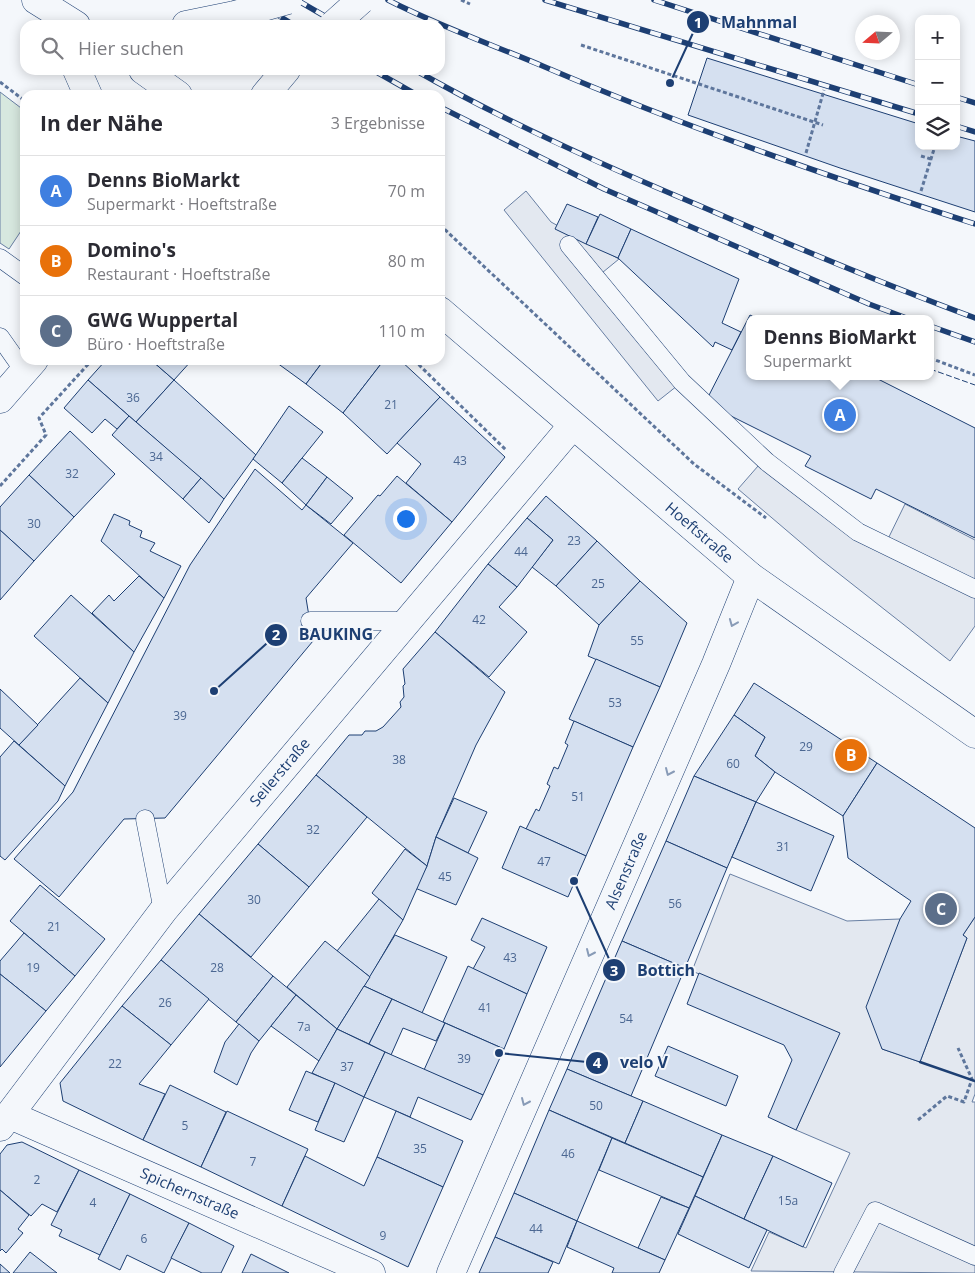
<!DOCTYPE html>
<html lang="de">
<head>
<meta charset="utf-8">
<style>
  :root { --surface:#fff; --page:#f2f2f3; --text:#2b2b33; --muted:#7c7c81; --line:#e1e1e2; --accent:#ea580c }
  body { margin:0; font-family:"Open Sans",sans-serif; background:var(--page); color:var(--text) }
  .controls { position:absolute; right:15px; top:15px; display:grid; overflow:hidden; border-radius:10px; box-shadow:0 2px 12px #0003 }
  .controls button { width:45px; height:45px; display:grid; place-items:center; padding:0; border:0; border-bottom:1px solid var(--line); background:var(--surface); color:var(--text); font:25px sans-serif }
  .compass { position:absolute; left:855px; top:15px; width:45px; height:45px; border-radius:50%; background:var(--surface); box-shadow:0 2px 12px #0003; rotate:251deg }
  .you { position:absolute; left:405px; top:518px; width:18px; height:18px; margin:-12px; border:4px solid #fff; border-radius:50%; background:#1a73e8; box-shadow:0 0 0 8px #1a73e833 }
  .badge { display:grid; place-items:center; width:32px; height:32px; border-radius:50%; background:var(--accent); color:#fff; font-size:16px; font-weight:700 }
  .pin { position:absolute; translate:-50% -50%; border:2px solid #fff; box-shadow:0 1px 5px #0006 }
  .popup { position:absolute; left:746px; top:315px; width:188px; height:65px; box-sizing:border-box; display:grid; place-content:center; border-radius:10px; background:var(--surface); filter:drop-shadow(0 1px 4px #0005); font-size:16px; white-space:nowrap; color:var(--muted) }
  .popup b { font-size:19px; color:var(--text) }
  .popup::after { content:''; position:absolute; left:50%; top:100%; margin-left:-10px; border:10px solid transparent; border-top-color:var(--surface) }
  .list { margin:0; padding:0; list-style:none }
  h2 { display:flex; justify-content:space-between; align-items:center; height:65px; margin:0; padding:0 20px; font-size:21px }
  h2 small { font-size:16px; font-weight:400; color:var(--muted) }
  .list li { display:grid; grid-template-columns:32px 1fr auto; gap:15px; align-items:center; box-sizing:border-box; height:70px; padding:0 20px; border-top:1px solid var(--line) }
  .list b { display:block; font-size:19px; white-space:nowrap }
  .list p { margin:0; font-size:16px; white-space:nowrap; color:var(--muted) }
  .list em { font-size:16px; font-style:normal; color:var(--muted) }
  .icon { flex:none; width:28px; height:28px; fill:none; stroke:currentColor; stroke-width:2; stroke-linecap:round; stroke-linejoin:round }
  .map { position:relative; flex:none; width:975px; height:1273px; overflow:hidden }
  .search { position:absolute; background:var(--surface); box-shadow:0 2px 12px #0003; left:20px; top:20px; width:425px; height:55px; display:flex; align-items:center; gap:12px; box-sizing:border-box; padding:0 18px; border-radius:15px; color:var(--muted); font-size:19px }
  .panel { position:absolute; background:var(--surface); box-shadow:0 2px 12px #0003; left:20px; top:90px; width:425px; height:275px; border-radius:15px }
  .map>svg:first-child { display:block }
  .green { fill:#d7e8df; stroke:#687fa3 }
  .parking { fill:#e3e8f0; stroke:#687fa3 }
  .building { fill:#d5e0f0; stroke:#1d3f73 }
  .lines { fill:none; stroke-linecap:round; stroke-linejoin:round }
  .lane-casing { stroke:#1d3f73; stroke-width:19 }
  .street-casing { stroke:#1d3f73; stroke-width:29 }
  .secondary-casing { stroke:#1d3f73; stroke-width:29 }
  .primary-casing { stroke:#1d3f73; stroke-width:29 }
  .path { stroke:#5e769c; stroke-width:3; stroke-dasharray:4 2.5; stroke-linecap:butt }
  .lane { stroke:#f4f7fb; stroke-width:18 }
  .street { stroke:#f4f7fb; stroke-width:28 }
  .secondary { stroke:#f4f7fb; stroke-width:28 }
  .primary { stroke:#f4f7fb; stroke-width:28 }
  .rail-casing { stroke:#1d3f73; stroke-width:5.5 }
  .rail { stroke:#f4f7fb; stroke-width:4; stroke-dasharray:11; stroke-linecap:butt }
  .primary-bridge-casing { stroke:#1d3f73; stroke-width:29; stroke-linecap:butt }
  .primary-bridge { stroke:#f4f7fb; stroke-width:28 }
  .fence { stroke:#1d3f73; stroke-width:1; stroke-dasharray:6 2.5; stroke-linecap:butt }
  .wall { stroke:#1d3f73; stroke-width:2.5 }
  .oneway { stroke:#889bb7 }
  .labels { text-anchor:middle; stroke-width:4; stroke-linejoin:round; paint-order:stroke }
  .number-label { font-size:12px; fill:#4b6792 }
  .street-label { font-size:15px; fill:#1d3f73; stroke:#f4f7fb }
  .leader { fill:none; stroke:#1d3f73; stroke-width:2 }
  .callout-dot { fill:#1d3f73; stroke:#f4f7fb; stroke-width:2 }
  .mark-label { font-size:15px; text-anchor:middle; font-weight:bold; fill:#fff }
  .callout-label { font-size:16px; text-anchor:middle; font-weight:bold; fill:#1d3f73; stroke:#f4f7fb; stroke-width:4; stroke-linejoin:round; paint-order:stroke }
</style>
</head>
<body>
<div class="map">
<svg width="975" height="1273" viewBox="0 0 975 1273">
  <rect width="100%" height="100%" fill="#f4f7fb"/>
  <path class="green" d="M0 92 25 111V225L9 249 0 243Z"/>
  <g class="parking">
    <path d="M526 191 551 222 619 259 597 277 682 382 658 401 504 210Z"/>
    <path d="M765 458 886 543 905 504 975 540V626L950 661 819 558 738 489Z"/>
    <path d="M730 874 847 921 900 919 882 1049 920 1062 967 938 963 935 975 917V1094L972 1102H975V1273L751 1271 769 1232 806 1248 850 1153 796 1130 839 1033 692 971Z"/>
  </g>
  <g class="building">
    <path d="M707 58 919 124V146H956V136L975 141V212L840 168 688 115Z"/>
    <path d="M567 204 598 217 586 244 555 229Z"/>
    <path d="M600 214 631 229 618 258 586 244Z"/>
    <path d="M631 229 739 279 722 323 741 332 732 350 715 342 713 347 618 258Z"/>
    <path d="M750 315 758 319H750V376H872L975 428V538L876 489 871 499 805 466 811 456 705 403Z"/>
    <path d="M106 360H151L174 380 136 422 88 380Z"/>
    <path d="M151 360H192L174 380Z"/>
    <path d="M273 360H324L306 384Z"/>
    <path d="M324 360H384L343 413 306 384Z"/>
    <path d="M384 360H400L440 397 387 454 343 413Z"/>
    <path d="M88 380 129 416 117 429 105 419 92 433 64 408Z"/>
    <path d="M174 380 256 455 224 499 136 422Z"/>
    <path d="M440 397 505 457 452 522 406 483 421 464 397 443Z"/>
    <path d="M289 406 323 432 282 483 253 459Z"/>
    <path d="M129 416 201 478 183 499 112 435Z"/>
    <path d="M70 431 115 474 74 517 29 475Z"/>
    <path d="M302 458 327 477 306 505 282 483Z"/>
    <path d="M255 469 302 510 306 505 353 543 306 598 313 641 165 818 124 819 59 897 14 859 73 792 190 565Z"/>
    <path d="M29 475 74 517 34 561 0 530V507Z"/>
    <path d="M397 476 452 522 401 583 344 535 378 495 380 496Z"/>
    <path d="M327 477 353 498 331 524 306 505Z"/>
    <path d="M201 478 224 499 209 523 183 499Z"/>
    <path d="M546 496 597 541 556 586 532 567 553 540 527 518Z"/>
    <path d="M114 514 130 521 129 525 142 531 140 537 155 543 150 551 181 566 164 598 101 541Z"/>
    <path d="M527 518 553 540 517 587 488 564Z"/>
    <path d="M0 530 34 561 0 600Z"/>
    <path d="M597 541 640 581 599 625 556 586Z"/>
    <path d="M488 564 517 587 499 607 527 632 489 677 435 632Z"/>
    <path d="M139 576 164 598 134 652 92 613 109 595 114 601Z"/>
    <path d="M640 581 687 623 660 687 588 656 599 625Z"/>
    <path d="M71 595 134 652 108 703 34 636Z"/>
    <path d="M435 632 505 692 476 745 436 837 427 866 316 775 349 735H362L365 731H376L383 727 401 707 400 702 404 697 403 686 405 684 403 669Z"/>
    <path d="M596 659 660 687 633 747 569 719Z"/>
    <path d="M80 678 108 703 65 786 19 745Z"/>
    <path d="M754 683 877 763 843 816 775 772 755 756 765 737 734 715Z"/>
    <path d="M0 689 38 725 19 745 0 728Z"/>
    <path d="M734 715 765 737 755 756 775 772 756 802 694 776Z"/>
    <path d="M574 721 633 747 586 856 526 829 536 809 539 811 550 786 547 784 554 767 558 769 568 745 565 743Z"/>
    <path d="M14 741 65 786 58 801 5 860 0 856V757Z"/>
    <path d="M877 763 975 828V917L963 935 967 938 920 1062 882 1049 866 1007 900 919 911 901 848 858 843 816Z"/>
    <path d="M316 775 367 817 309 887 258 844Z"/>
    <path d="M694 776 756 802 727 868 666 841Z"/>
    <path d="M454 798 487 812 468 853 436 837Z"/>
    <path d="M756 802 834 836 811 891 732 857Z"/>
    <path d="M520 826 586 856 568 897 502 868Z"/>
    <path d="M436 837 478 858 456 905 415 888 427 866Z"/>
    <path d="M666 841 727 868 685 968 622 941Z"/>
    <path d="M258 844 309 887 251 957 199 914Z"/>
    <path d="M405 849 427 866 403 920 372 893Z"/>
    <path d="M40 885 105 939 75 976 10 921Z"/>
    <path d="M379 899 403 920 370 977 337 951Z"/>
    <path d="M199 914 273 976 236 1022 161 960Z"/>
    <path d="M482 918 547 947 527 994 473 969 485 947 471 940Z"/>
    <path d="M24 933 75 976 46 1011 0 974V961Z"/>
    <path d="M395 935 447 957 422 1013 364 986Z"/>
    <path d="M325 941 370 977 337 1029 287 987Z"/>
    <path d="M622 941 685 968 631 1096 567 1069Z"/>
    <path d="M161 960 209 999 171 1045 122 1006Z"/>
    <path d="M468 966 527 994 504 1049 443 1022Z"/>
    <path d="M699 973 840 1033 796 1130 768 1117 792 1060 784 1045 687 1004Z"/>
    <path d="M0 974 46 1011 0 1067Z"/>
    <path d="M273 976 296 995 259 1041 236 1022Z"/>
    <path d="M364 986 392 999 369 1044 337 1029Z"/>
    <path d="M296 995 337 1029 319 1061 271 1026Z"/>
    <path d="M392 999 445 1023 436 1041 403 1028 391 1055 369 1044Z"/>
    <path d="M122 1006 171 1045 139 1084 165 1094 143 1140 63 1101 60 1083Z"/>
    <path d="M445 1023 504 1049 483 1095 424 1070Z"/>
    <path d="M239 1024 259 1041 251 1053 237 1085 214 1072 225 1042Z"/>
    <path d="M337 1029 385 1052 364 1097 312 1073Z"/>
    <path d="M668 1046 738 1076 726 1106 655 1076Z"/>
    <path d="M385 1052 483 1095 471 1120 418 1097 410 1117 364 1097Z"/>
    <path d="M567 1069 643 1101 625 1143 549 1110Z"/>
    <path d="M306 1071 335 1083 318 1122 289 1110Z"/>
    <path d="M335 1083 364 1097 344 1142 315 1130Z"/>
    <path d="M170 1085 226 1112 201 1167 143 1140Z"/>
    <path d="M643 1101 722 1135 703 1177 625 1143Z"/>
    <path d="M549 1110 612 1138 577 1221 514 1193Z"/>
    <path d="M227 1111 308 1149 282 1206 201 1167Z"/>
    <path d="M396 1111 463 1141 443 1187 377 1157Z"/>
    <path d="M722 1135 773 1156 744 1219 695 1196Z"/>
    <path d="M612 1138 703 1177 689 1208 599 1170Z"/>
    <path d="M22 1142 79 1170 57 1212 42 1204 31 1216 0 1190V1154L7 1145Z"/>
    <path d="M305 1156 364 1186 377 1157 443 1187 408 1267 282 1206Z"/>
    <path d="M773 1156 832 1183 803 1247 744 1219Z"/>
    <path d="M79 1170 130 1194 100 1255 59 1236 62 1230 51 1225Z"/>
    <path d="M0 1190 29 1215 18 1229 23 1233 6 1253 2 1249 0 1251Z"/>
    <path d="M514 1193 577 1221 559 1264 495 1237Z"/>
    <path d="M130 1194 189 1223 164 1273 127 1255 120 1270 98 1259Z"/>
    <path d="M695 1196 767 1230 749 1268 678 1234Z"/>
    <path d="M661 1197 689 1208 665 1260 638 1248Z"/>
    <path d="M577 1221 665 1260 659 1273H612L614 1268 567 1247Z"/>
    <path d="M189 1223 234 1246 221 1273H202L171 1258Z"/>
    <path d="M495 1237 553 1262 548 1273H479Z"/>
    <path d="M30 1252 57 1273H13Z"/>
    <path d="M251 1254 289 1273H242Z"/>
    <path d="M0 1264 10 1273H0Z"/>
  </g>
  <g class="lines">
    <defs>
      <g id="lane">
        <path d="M569 245 682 382 767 462 858 532 975 589"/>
        <path d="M0 258 25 276"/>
        <path d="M0 337 24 371"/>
        <path d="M310 621H408"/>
        <path d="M145 819 163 911"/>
        <path d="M843 1273 875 1211 975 1256"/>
      </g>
      <g id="street">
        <path id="s1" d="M10 1115 371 1273"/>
        <path id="s2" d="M0 1127 163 911 572 426"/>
      </g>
      <g id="secondary">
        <path d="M77 70 88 95"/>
        <path id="s3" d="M440 311 751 577 975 734"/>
        <path d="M0 399 34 360"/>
        <path id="s4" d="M451 1273 716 664 751 577"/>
      </g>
      <g id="primary">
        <path d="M36 0 76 25"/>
        <path d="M186 25 235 15"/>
        <path d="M143 70 178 95"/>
        <path d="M265 95 286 70"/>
      </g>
    </defs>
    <use href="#lane" class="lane-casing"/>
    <use href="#street" class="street-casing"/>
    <use href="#secondary" class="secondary-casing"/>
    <use href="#primary" class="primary-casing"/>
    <g class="path">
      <path d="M461 0 470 4"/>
      <path d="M581 45 823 125"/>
      <path d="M0 82 25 101"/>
      <path d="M806 153 824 90"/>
      <path d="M921 156 931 159"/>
      <path d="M921 191 935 146"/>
      <path d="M440 225 694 464 766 518"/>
      <path d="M930 358 975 375"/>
      <path d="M414 360 506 450"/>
      <path d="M0 486 46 435 39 418 92 360"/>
      <path d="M918 1120 947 1096 964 1102 972 1079 958 1048"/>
    </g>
    <use href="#lane" class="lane"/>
    <use href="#street" class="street"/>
    <use href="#secondary" class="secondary"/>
    <use href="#primary" class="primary"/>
    <defs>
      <g id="rail">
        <path d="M253 0 294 25"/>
        <path d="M297 0 340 25"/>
        <path d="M388 0C439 26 493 45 545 67 685 127 830 177 975 224"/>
        <path d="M545 0 919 114"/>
        <path d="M654 0 919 85"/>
        <path d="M373 70 417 95"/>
        <path d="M415 70C506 122 602 165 698 205 790 245 881 283 975 318"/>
        <path d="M956 97 975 103"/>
        <path d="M440 107 604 189 869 304 909 319"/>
        <path d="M956 126 975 132"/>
        <path d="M930 326 975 342"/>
      </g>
    </defs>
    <use href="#rail" class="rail-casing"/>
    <use href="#rail" class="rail"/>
    <defs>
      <g id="primary-bridge">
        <path d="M235 15 288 0"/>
        <path d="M333 25 361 0"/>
      </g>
    </defs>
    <use href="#primary-bridge" class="primary-bridge-casing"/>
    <use href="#primary-bridge" class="primary-bridge"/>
    <path class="fence" d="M930 369 975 385"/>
    <path class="wall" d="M920 1062 975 1081"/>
  </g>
  <defs><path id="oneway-chevron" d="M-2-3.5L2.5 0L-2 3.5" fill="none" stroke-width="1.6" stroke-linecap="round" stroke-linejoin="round" transform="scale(1.25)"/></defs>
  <g class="oneway">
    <use href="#oneway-chevron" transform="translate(733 623) rotate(112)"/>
    <use href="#oneway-chevron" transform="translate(669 772) rotate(114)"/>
    <use href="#oneway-chevron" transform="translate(590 953) rotate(114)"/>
    <use href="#oneway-chevron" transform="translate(525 1102) rotate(114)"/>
  </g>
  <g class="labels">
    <g class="number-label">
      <text x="133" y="402">36</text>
      <text x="391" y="409">21</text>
      <text x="156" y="461">34</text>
      <text x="460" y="465">43</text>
      <text x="72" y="478">32</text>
      <text x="34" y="528">30</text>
      <text x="574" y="545">23</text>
      <text x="521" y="556">44</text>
      <text x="598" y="588">25</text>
      <text x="479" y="624">42</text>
      <text x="637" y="645">55</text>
      <text x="615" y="707">53</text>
      <text x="180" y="720">39</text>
      <text x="806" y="751">29</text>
      <text x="399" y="764">38</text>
      <text x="733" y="768">60</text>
      <text x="578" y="801">51</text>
      <text x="313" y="834">32</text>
      <text x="783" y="851">31</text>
      <text x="544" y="866">47</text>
      <text x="445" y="881">45</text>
      <text x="254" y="904">30</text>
      <text x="675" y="908">56</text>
      <text x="54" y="931">21</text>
      <text x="510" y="962">43</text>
      <text x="33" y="972">19</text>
      <text x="217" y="972">28</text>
      <text x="165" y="1007">26</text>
      <text x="485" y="1012">41</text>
      <text x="626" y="1023">54</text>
      <text x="304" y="1031">7a</text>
      <text x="464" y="1063">39</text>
      <text x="115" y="1068">22</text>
      <text x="347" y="1071">37</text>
      <text x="596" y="1110">50</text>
      <text x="185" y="1130">5</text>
      <text x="420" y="1153">35</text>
      <text x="568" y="1158">46</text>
      <text x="253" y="1166">7</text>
      <text x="37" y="1184">2</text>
      <text x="788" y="1205">15a</text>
      <text x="93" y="1207">4</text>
      <text x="536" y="1233">44</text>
      <text x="383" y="1240">9</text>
      <text x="144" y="1243">6</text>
    </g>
    <g class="street-label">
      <text dy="5" stroke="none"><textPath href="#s3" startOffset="341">Hoeftstraße</textPath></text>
      <text dy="5" stroke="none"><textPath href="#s2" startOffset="452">Seilerstraße</textPath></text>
      <text dy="5" stroke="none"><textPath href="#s4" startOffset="439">Alsenstraße</textPath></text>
      <text dy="5" stroke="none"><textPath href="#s1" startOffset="196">Spichernstraße</textPath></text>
    </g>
  </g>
  <path class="leader" d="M670 83L698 22M214 691L276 635M574 881L614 970M499 1053L597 1063"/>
  <g class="callout-dot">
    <circle cx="670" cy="83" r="5"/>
    <circle cx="214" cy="691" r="5"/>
    <circle cx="574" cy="881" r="5"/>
    <circle cx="499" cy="1053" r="5"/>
    <circle cx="698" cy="22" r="12"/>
    <circle cx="276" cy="635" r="12"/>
    <circle cx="614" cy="970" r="12"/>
    <circle cx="597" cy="1063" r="12"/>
  </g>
  <g class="mark-label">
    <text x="698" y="28">1</text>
    <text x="276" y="640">2</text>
    <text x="614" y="976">3</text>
    <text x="597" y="1068">4</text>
  </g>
  <g class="callout-label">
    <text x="759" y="28">Mahnmal</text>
    <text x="336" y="640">BAUKING</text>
    <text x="666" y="976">Bottich</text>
    <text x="644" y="1068">velo V</text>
  </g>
</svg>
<div class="controls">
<button>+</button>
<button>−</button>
<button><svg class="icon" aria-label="layers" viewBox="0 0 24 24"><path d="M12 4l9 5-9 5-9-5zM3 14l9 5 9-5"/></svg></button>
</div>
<svg class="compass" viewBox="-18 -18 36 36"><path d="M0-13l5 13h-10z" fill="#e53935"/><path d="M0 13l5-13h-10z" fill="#7c7c81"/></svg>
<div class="you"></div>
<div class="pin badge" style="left:840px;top:415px;background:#3f7fe0">A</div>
<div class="popup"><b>Denns BioMarkt</b>Supermarkt</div>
<div class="pin badge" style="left:851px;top:755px;background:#e8710a">B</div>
<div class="pin badge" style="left:941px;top:909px;background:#5c6f8a">C</div>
<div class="search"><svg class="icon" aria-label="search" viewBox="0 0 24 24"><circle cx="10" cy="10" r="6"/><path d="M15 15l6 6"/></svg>Hier suchen</div>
<section class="panel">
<h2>In der Nähe<small>3 Ergebnisse</small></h2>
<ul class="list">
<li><span class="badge" style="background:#3f7fe0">A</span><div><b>Denns BioMarkt</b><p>Supermarkt · Hoeftstraße</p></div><em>70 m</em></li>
<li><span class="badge" style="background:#e8710a">B</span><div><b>Domino's</b><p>Restaurant · Hoeftstraße</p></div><em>80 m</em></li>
<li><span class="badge" style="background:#5c6f8a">C</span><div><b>GWG Wuppertal</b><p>Büro · Hoeftstraße</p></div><em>110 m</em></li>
</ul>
</section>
</div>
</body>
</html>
